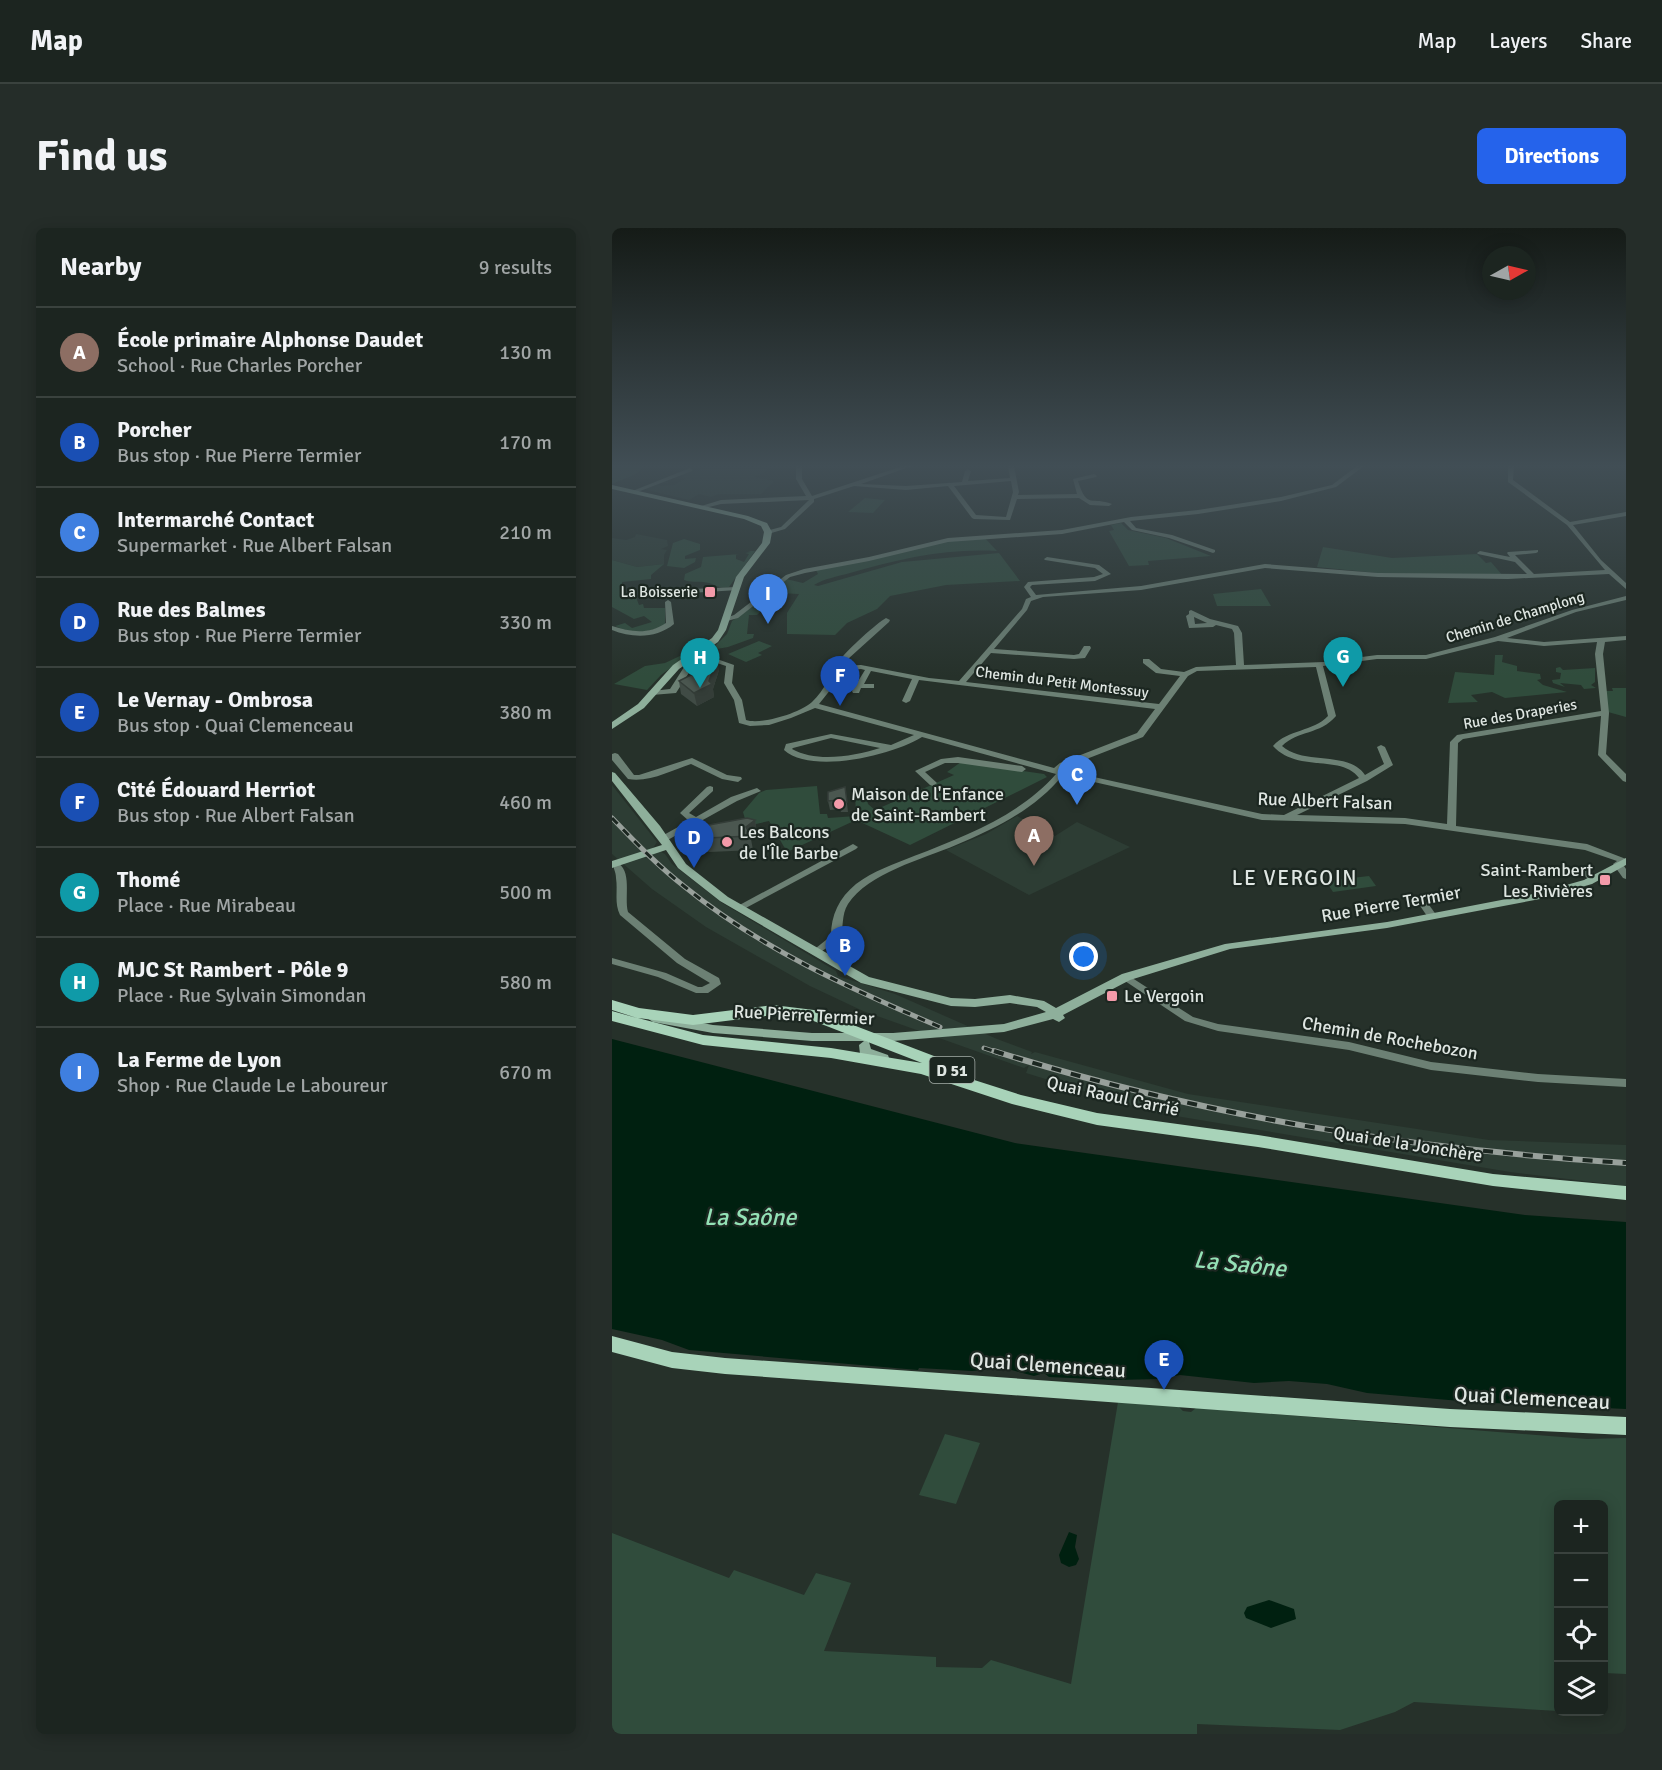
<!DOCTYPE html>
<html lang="en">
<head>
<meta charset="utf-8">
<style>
  :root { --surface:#1c2520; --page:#252d29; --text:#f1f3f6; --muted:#a0a5a5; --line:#3a423e; --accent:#2563eb }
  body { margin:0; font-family:Signika,sans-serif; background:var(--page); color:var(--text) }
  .controls { position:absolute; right:18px; bottom:18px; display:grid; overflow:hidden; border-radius:9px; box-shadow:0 3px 15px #0003 }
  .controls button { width:54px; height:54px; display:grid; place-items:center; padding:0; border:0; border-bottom:2px solid var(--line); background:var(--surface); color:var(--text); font:30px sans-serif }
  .compass { position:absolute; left:870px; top:18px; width:54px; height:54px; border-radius:50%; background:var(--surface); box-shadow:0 3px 15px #0003; rotate:82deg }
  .you { position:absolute; left:472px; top:729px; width:21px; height:21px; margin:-15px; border:4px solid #fff; border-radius:50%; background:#1a73e8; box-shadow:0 0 0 9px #1a73e833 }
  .badge { display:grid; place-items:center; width:39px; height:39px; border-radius:50%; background:var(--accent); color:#fff; font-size:20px; font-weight:700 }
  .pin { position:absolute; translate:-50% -50px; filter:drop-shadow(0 2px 3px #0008) }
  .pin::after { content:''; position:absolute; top:32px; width:21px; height:18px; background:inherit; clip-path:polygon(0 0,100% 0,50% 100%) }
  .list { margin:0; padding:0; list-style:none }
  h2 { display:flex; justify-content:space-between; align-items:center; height:78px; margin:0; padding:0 24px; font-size:26px }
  h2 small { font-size:20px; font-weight:400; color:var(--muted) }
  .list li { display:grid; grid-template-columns:39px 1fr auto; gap:18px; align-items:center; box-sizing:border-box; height:90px; padding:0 24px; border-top:2px solid var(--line) }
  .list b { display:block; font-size:22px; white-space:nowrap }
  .list p { margin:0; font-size:20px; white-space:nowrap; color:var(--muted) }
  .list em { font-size:20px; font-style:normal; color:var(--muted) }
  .icon { flex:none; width:33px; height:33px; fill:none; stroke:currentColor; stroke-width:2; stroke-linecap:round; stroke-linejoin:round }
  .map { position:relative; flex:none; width:1014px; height:1506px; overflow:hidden; border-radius:9px }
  header { display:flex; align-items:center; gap:36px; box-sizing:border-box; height:84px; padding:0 30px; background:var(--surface); border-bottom:2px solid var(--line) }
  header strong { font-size:28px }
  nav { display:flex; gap:33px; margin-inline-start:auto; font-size:21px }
  .intro { display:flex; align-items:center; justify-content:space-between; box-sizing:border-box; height:144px; padding:0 36px }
  h1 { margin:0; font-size:42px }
  .button { padding:15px 27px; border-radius:9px; background:var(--accent); color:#fff; font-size:21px; font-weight:700 }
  main { display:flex; gap:36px; padding:0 36px }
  aside { flex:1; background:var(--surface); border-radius:9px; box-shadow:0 3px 15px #0003 }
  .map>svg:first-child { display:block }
  .built { fill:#2d3d34 }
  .green { fill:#304c3c }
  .water { fill:#002010 }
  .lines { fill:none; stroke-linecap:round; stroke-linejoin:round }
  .street { fill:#6c8074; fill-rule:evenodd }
  .secondary { fill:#8eaf9b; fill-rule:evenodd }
  .primary { fill:#a8d3b9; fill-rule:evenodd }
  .rail-far1-casing { stroke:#98a09b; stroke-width:5 }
  .rail-casing { stroke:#98a09b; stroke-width:6 }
  .rail-far1 { stroke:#1c2721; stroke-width:3; stroke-dasharray:8; stroke-linecap:butt }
  .rail { stroke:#1c2721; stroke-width:4; stroke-dasharray:10; stroke-linecap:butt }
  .wall { fill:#404b45 }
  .shaded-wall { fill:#343d38 }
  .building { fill:#4b5750; stroke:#343d38; stroke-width:1.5 }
  .poi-dot { fill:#f39aa9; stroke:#1c2721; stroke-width:2 }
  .labels { text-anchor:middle; stroke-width:4.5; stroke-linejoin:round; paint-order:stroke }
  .far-poi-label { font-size:15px; fill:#dfe6e2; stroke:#1c2721; text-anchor:end }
  .far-street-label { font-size:15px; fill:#dfe6e2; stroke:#1c2721 }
  .shield { fill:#1c2721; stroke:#a4ada8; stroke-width:1.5 }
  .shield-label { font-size:16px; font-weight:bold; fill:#dfe6e2 }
  .poi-label { font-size:18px; fill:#dfe6e2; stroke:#1c2721; text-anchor:start }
  .street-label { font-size:18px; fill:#dfe6e2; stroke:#1c2721 }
  .quarter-label { font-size:21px; letter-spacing:1.5px; fill:#dfe6e2; stroke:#1c2721 }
  .near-street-label { font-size:21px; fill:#dfe6e2; stroke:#1c2721 }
  .near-water-label { font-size:24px; font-style:italic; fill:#94e1b6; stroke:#1c2721 }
</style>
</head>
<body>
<header>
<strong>Map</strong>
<nav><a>Map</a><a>Layers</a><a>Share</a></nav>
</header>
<div class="intro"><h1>Find us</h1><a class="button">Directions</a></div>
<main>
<aside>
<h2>Nearby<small>9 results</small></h2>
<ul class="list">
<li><span class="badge" style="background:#8d6e63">A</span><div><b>École primaire Alphonse Daudet</b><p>School · Rue Charles Porcher</p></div><em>130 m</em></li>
<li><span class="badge" style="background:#1a4fb4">B</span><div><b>Porcher</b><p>Bus stop · Rue Pierre Termier</p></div><em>170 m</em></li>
<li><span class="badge" style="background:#3f7fe0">C</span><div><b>Intermarché Contact</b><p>Supermarket · Rue Albert Falsan</p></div><em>210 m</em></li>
<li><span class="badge" style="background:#1a4fb4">D</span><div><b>Rue des Balmes</b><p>Bus stop · Rue Pierre Termier</p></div><em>330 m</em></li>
<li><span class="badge" style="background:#1a4fb4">E</span><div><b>Le Vernay - Ombrosa</b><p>Bus stop · Quai Clemenceau</p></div><em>380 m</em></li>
<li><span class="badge" style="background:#1a4fb4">F</span><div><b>Cité Édouard Herriot</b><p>Bus stop · Rue Albert Falsan</p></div><em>460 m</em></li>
<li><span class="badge" style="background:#0f9aa8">G</span><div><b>Thomé</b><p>Place · Rue Mirabeau</p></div><em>500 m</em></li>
<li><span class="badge" style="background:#0f9aa8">H</span><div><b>MJC St Rambert - Pôle 9</b><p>Place · Rue Sylvain Simondan</p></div><em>580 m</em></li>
<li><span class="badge" style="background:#3f7fe0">I</span><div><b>La Ferme de Lyon</b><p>Shop · Rue Claude Le Laboureur</p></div><em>670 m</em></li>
</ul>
</aside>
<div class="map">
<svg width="1014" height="1506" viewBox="0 0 1014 1506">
  <rect width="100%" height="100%" fill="#26312a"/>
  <g class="built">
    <path d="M103 238H173L155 240V243L142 249 162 253 149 266H106L99 269 87 266 77 272 31 261 53 253 57 255H47L48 258 62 257 73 251 67 246Z"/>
    <path d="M24 306 55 312 56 318 49 321 55 322 52 327V336L25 339 0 332V310L14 312 23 309Z"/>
    <path d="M0 557 45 614 41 620 53 626 60 636 110 675 224 743 226 748 283 766 385 811 420 824 419 826 423 824 576 866 877 912 1014 917V958L898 944 540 884 414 845 417 837 412 840 251 783 198 758 94 699 40 661 0 626Z"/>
    <path d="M405 588 443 608 465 594 518 619 417 667 334 622 374 606Z"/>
  </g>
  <g class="green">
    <path d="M0 238H31L24 246 0 256Z"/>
    <path d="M253 270 273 272 261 285 236 284Z"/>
    <path d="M509 295 516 302 554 310 599 328 536 333 537 337 517 338 497 303 502 302 499 297Z"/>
    <path d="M371 308 385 323C335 320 286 331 238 345 227 348 211 351 202 357L206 358 290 334 387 325 408 353 334 357 278 368 265 381 235 395 223 407 175 406V385L187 366 168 365 145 387H137L135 406H142L141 410 116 419 99 422 115 406 120 393 159 364 164 365 168 361 163 360 174 351 191 355 206 346 204 342 327 315Z"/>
    <path d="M72 311 88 316V322L73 328V331L84 330 83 334 72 340 55 338 61 315Z"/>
    <path d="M711 319 780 330 865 326 874 335 879 334 891 348 765 345 705 339Z"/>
    <path d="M136 323H143L117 359C107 361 106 358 97 355 89 353 81 355 72 352L73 346 89 339 91 329 128 326H124V331L132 334 137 326 133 325 139 324Z"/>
    <path d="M0 332 25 339 52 336 39 347V351L10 354 12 365H16L17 370 24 369 27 377 31 376 32 380H53V396C38 406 20 406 3 398L13 395 20 400 40 394 32 388 22 391 0 379Z"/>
    <path d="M649 361 659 378H605L601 366Z"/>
    <path d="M147 413 160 418 146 425 150 427 134 434 116 426Z"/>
    <path d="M70 427H76L49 447 35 462 2 456 33 438 53 435Z"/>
    <path d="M883 427H891L890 434 905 438V443L928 446 929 451 925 452 931 457 955 464 893 470 880 464 859 467 866 474 836 475 843 444 882 447Z"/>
    <path d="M948 439 951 442 983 440V454L979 457 984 460 972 461 969 457 948 455 953 459 941 455 940 452 948 451 949 445 944 444V440Z"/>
    <path d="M1000 460H1014V489L996 484 993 463H1001Z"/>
    <path d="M349 534 432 546 435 549 298 617 244 592 175 624 157 593 135 598 131 584 147 565 154 562 205 558 208 586H215L216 590 244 588 243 564 254 567 256 576 263 582 342 547 335 544Z"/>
    <path d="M757 648 764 658 721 664 714 653Z"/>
    <path d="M506 1174 566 1178 571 1183 579 1184 584 1180 975 1211 1014 1210V1446L992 1445V1276H946V1483L802 1474 783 1484 728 1502 585 1496V1506H0V1305L117 1350 122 1342 192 1367 204 1345 239 1355 212 1423 324 1429V1439L370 1440 379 1432 459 1456Z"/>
    <path d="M333 1206 368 1215 344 1276 307 1267Z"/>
  </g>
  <g class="water">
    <path d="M0 811 403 915 913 987 1014 994V1181L860 1174 755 1165 715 1156 677 1153 642 1155 568 1147 547 1151 504 1152 437 1149 432 1145 422 1148 392 1140 360 1143 307 1140 306 1142 77 1122 50 1112 0 1101Z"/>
    <path d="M457 1304 465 1307 463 1319 467 1331 464 1337 457 1339 449 1335 447 1327Z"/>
    <path d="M657 1372 682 1381 684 1391 659 1400 634 1390 632 1385 635 1379Z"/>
  </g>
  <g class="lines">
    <g class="street">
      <path d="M184 238H190V251L200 268 291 238H300L249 256 294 258 350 254 353 243 356 241 359 243 356 253 398 250 396 238H402L407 264 406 267 465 266 461 251 482 246 485 248 484 249 466 253C475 282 480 268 500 276L497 278 478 277 467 270 405 271 398 292 362 291 360 290 336 258 294 262 242 258 202 271V274L173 301 156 306 153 304 154 303 169 299 197 272 109 276 89 281 86 279 109 272 194 268 184 251ZM399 253 401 264 394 289 364 287 342 258Z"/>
      <path d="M745 238H752L724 259 669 273 586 286 518 293 524 300 560 307 603 322V324L601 325 557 310 520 302 512 294 450 306 336 314 257 333 193 345 178 349 126 390 115 393 111 391 122 387 174 347 192 341 257 329 336 310 450 302 519 289 586 282 669 269 720 257Z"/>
      <path d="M896 238H902L901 252 958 294 1014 284V288L961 297 989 332 1014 355V361L997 346 896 351 766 349 653 340 529 362 431 369 419 373 415 382 382 421 462 427 467 426 472 418H478L479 420 473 430 462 431 379 425 354 454 547 476 568 448 544 445 531 435V431H537L549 441 572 444 584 439 624 437 622 405 620 401 604 397 601 399 577 400 574 388 577 386V383L579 382 598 391 626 398 630 405 632 437 712 434 765 427H814L883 409 960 382 1014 368V372L964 384 895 410 932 414 1014 408V412L993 414 991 426 997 485 994 526 1014 546V554L1011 553 986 527 989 488 851 511 846 515 844 598 975 616 1014 631V635H1010L1014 641V651L1011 650 1001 636 1005 633 973 622 793 596 650 592 451 547C423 581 385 600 344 617 311 631 256 645 236 676 229 687 232 700 228 711L204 727 199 724 219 708C219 687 227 670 244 656 261 643 282 636 302 628 353 608 407 588 444 546L310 509C281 527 200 547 172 522L174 516 219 506 279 517 302 507 203 480 179 490 157 497 138 498 127 495 122 472 112 455 114 438 102 434 80 440 64 465 40 467 36 465 40 463 58 461 74 436 102 430 122 437 120 455 130 472 134 492C149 497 188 485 200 474 213 462 219 445 229 431 235 422 265 395 274 390L278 392 277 394 236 431 232 438 249 437 317 450 347 453 410 381 414 371 419 369 412 359 416 354 482 349 491 346 483 340 433 332 432 331 435 329 487 337 499 346 483 353 420 357 418 359 424 367 529 358 653 336 766 345 915 346 903 334 866 326 865 325 868 323 898 329 895 325 896 324 926 322V324L924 325 903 327 922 346 993 342 955 297 896 254ZM582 389 595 395 583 396ZM886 413 932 418 985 414 983 426 989 483 845 507 838 514 835 596 793 590 685 587 755 553 781 537 773 519 769 517 765 519 772 536 753 547C736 522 693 538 670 518 686 502 708 507 724 488L711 438 765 431H814ZM704 439 716 488C701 504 676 501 661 518 685 545 730 526 747 550L672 587 650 586 450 542 454 539 531 509 576 448 585 443ZM249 441 253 442 240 463 241 465H247L249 460H262V456H252L259 443 300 451 290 473 294 475 298 473 307 452 543 481 525 505 448 535 442 540 207 476 223 456 230 443ZM219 510 268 520C242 528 205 535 180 521L181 520Z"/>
      <path d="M78 240 81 242 80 243 23 265 18 264Z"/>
      <path d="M124 359 127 361 126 362 62 366 55 371 52 369 60 362Z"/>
      <path d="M56 372 59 374 62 396C44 411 20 410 0 402V398C19 404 36 407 54 395L53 374Z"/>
      <path d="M3 525 6 526 22 547H27L80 530 115 547 129 549 130 551 126 554 110 551 79 536C60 542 37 555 16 551L0 532V526Z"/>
      <path d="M346 529 410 538 414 541 410 544 346 535H333L313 544 325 555 321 558 318 557 303 543 329 531Z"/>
      <path d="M98 558 101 559V563L77 585 84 589 119 569 145 560 149 563 125 573 89 593 88 596H84L54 613H48L46 611 48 609 77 593 68 585 95 559Z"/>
      <path d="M241 616 246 619 244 621 130 682 127 683 122 680Z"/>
      <path d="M4 634C21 642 12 669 16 684L73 731 107 750 109 756 96 765H84L46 749 0 736V730L54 745 86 759H90L98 755 65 735 8 687C2 675 6 663 4 650 4 644 1 640 1 635Z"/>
      <path d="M973 640C978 641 983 647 986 651L984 653H978L968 643 970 641Z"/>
      <path d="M809 669 812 670 825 688 823 690H817L815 688 804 672Z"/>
      <path d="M514 746 581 789 606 796 737 814 819 834 926 846 1014 851V859L926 854 819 842 737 822 606 803 573 793 510 751 509 749 510 747Z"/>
    </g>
    <g class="secondary">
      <path d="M0 257 136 288 155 295 160 304 158 315 132 349 114 402 106 414 67 441 32 480 0 501V494L26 476 61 437 100 410 106 402 124 349 150 315 152 304 149 298 132 291 0 261Z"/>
      <path d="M0 544 3 545 48 598 74 636 116 669 257 749 339 770 363 771 398 767 432 773 444 780 510 746 613 716 775 694 926 665 972 652 1014 630V637L980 656 928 671 775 700 618 721 518 752 451 787 453 790 447 794 441 791 392 804 281 813H254L257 814 259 821 276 827 277 830 276 833 271 834 248 826 247 817 252 813H200L101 805 41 794 35 790 41 786 101 797 200 805H281L392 796 434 784 425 779 398 775 363 779 339 778 249 755 108 673 66 640 54 622 0 640V633L50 617 0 553Z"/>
    </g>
    <g class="primary">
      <path d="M0 772 27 780 81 787 161 777 202 782 335 833 337 837 331 842 409 867 485 885 646 907 881 946 1014 958V972L881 958 646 919 485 897 400 876 309 846 219 830 91 817 0 793V783L25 790 0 782ZM161 787 199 792 310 835 219 820 91 807 26 790 81 797Z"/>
      <path d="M0 1108 60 1124 113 1130 838 1181 1014 1189V1207L838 1199 113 1146 60 1140 0 1124Z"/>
    </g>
    <defs>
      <g id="rail-far1">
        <path d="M0 590C23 614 46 638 73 659 149 721 239 761 328 799"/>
        <path d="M372 820 387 825"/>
      </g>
      <path id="rail" d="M382 823C590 888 796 921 1014 935"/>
    </defs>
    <use href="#rail-far1" class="rail-far1-casing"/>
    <use href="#rail" class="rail-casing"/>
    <use href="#rail-far1" class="rail-far1"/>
    <use href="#rail" class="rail"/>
  </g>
  <g class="wall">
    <path d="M107 442 101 461 102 469 85 478 69 466 67 453 83 445Z"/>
    <path d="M233 559 236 584H229L228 581 218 582 216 573Z"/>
    <path d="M143 592 145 606 139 611 141 622 98 624 74 619 71 605Z"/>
  </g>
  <g class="shaded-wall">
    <path d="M105 430 107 442 101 461 102 469 85 478 82 465 97 453Z"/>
    <path d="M143 592 145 606 139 611 134 599Z"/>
  </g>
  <g class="building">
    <path d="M105 430 97 453 100 456 82 465 67 453 83 445 87 434Z"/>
    <path d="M233 559 235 574 227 575V572L216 573V564Z"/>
    <path d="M135 590 143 592 134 599 139 608 95 610 71 605 97 597Z"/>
  </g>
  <linearGradient id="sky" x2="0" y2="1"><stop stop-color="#151b17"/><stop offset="0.53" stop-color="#414e55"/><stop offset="1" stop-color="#414e55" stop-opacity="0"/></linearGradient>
  <rect width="1014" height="449" fill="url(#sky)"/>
  <g class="poi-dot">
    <rect x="92" y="358" width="12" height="12" rx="3"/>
    <circle cx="227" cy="576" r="6"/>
    <circle cx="115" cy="614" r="6"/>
    <rect x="987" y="646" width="12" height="12" rx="3"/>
    <rect x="494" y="762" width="12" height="12" rx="3"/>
  </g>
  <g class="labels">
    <g class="far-poi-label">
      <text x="86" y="369">La Boisserie</text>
    </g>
    <g class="far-street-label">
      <text transform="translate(903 389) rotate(-17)" y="5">Chemin de Champlong</text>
      <text transform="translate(450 454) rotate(7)" y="5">Chemin du Petit Montessuy</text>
      <text transform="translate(908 486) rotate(-10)" y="5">Rue des Draperies</text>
    </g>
    <rect class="shield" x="317.5" y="829" width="45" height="26" rx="4.5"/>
    <g class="shield-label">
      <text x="340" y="848">D 51</text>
    </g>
    <g class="poi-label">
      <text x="239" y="572">Maison de l'Enfance<tspan x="239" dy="21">de Saint-Rambert</tspan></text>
      <text x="127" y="610">Les Balcons<tspan x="127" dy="21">de l'Île Barbe</tspan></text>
      <text x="981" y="648" text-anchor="end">Saint-Rambert<tspan x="981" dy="21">Les Rivières</tspan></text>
      <text x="512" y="774">Le Vergoin</text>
    </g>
    <g class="street-label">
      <text transform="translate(713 573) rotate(2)" y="6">Rue Albert Falsan</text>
      <text transform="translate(779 676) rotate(-10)" y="6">Rue Pierre Termier</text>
      <text transform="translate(192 787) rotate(3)" y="6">Rue Pierre Termier</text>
      <text transform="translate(778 810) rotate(10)" y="6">Chemin de Rochebozon</text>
      <text transform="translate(501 868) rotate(12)" y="6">Quai Raoul Carrié</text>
      <text transform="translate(796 916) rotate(9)" y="6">Quai de la Jonchère</text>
    </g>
    <g class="quarter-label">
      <text x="683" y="657">LE VERGOIN</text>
    </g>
    <g class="near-street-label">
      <text transform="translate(436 1137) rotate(4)" y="7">Quai Clemenceau</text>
      <text transform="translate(920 1170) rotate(3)" y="7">Quai Clemenceau</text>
    </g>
    <g class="near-water-label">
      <text x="138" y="997">La Saône</text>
      <text transform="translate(628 1036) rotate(6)" y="8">La Saône</text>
    </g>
  </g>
</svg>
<div class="controls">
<button>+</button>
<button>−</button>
<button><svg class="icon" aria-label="locate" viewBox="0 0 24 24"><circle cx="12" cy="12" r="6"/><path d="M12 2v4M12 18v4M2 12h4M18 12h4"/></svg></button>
<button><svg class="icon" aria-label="layers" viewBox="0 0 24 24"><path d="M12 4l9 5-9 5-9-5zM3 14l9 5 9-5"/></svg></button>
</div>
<svg class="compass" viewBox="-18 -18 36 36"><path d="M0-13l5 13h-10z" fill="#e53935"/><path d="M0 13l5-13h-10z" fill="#a0a5a5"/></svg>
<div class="you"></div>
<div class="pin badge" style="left:422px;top:638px;background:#8d6e63">A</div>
<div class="pin badge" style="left:233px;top:748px;background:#1a4fb4">B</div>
<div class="pin badge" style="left:465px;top:577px;background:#3f7fe0">C</div>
<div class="pin badge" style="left:82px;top:640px;background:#1a4fb4">D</div>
<div class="pin badge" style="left:552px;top:1162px;background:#1a4fb4">E</div>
<div class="pin badge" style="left:228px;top:478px;background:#1a4fb4">F</div>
<div class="pin badge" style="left:731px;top:459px;background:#0f9aa8">G</div>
<div class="pin badge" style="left:88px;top:460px;background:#0f9aa8">H</div>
<div class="pin badge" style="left:156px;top:396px;background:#3f7fe0">I</div>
</div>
</main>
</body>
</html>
